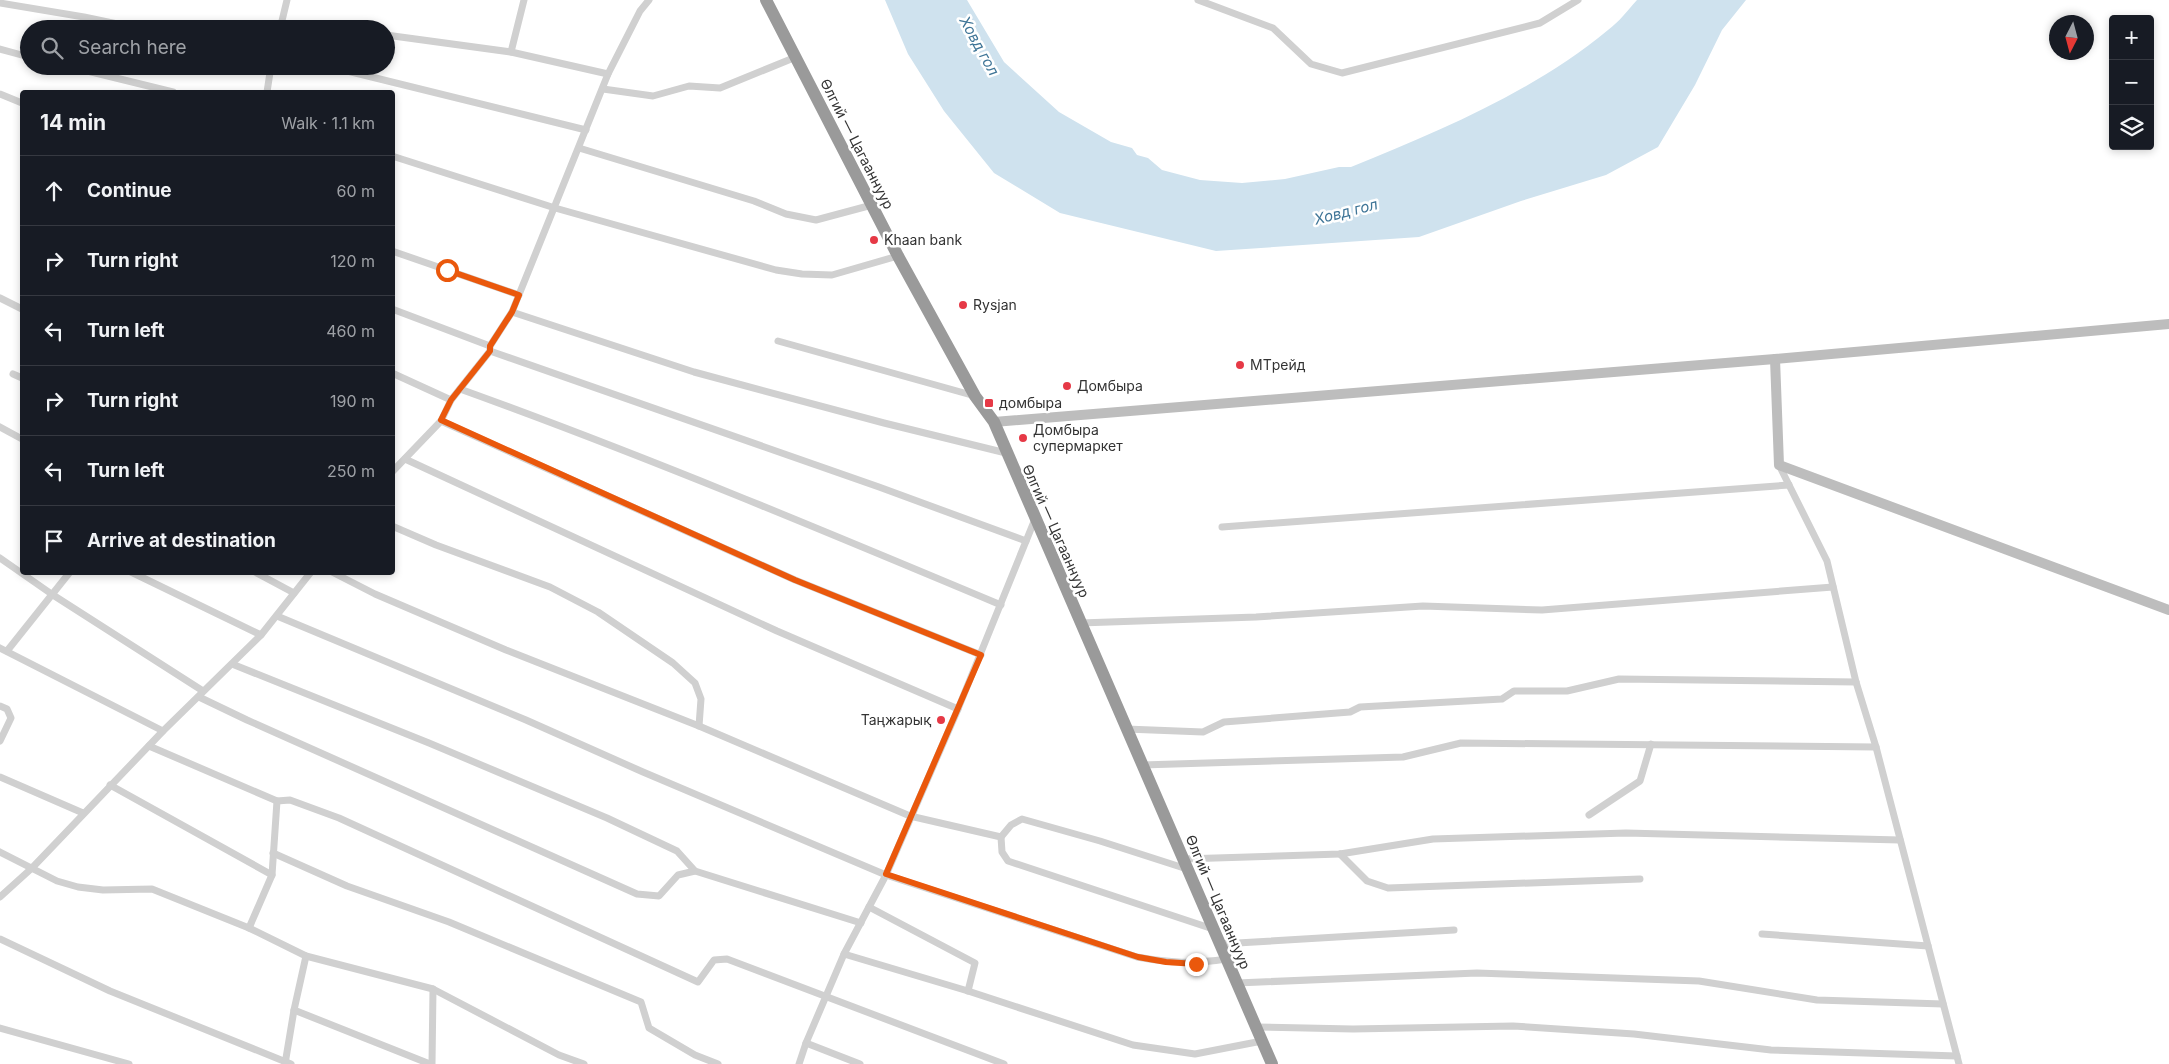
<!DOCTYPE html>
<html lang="en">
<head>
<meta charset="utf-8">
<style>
  :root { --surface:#171b24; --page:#20242c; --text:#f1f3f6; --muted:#9ea1a6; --line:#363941 }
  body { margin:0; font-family:Inter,sans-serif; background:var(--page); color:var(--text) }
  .controls { position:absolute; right:15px; top:15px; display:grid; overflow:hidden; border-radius:5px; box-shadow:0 2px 8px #0003 }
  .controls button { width:45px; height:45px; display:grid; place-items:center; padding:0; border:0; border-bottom:1px solid var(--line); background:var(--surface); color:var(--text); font:25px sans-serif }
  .compass { position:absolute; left:2049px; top:15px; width:45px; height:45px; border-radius:50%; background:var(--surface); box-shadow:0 2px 8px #0003; rotate:186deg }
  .stop { position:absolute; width:15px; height:15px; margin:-11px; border:4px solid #ea580c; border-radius:50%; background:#fff }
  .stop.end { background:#ea580c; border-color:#fff; box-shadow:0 1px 5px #0008 }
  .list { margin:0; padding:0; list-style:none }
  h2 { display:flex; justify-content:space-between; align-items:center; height:65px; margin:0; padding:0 20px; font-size:21px }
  h2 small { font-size:16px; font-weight:400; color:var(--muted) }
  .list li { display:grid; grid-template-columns:32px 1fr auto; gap:15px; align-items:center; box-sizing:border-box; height:70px; padding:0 20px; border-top:1px solid var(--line) }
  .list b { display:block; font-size:19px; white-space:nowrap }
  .list em { font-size:16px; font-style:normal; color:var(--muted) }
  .icon { flex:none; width:28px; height:28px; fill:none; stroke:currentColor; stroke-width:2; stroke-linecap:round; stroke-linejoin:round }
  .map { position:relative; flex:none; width:2169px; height:1064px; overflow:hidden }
  .search { position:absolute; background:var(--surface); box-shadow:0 2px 8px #0003; left:20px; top:20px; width:375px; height:55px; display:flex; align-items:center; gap:12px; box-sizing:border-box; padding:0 18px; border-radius:28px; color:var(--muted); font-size:19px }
  .panel { position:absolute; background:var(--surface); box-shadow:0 2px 8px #0003; left:20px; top:90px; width:375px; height:485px; border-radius:5px }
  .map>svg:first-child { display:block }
  .water { fill:#cfe2ee }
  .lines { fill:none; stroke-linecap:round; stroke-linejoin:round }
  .street { stroke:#d0d0d0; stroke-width:7 }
  .secondary { stroke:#bdbdbd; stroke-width:10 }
  .highway { stroke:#9a9a9a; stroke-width:12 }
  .route { stroke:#ea580c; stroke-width:6 }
  .poi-dot { fill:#e63946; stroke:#fff; stroke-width:2 }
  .labels { text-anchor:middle; stroke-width:5; stroke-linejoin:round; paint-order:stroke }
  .street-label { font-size:14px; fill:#333; stroke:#fff }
  .poi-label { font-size:14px; fill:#333; stroke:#fff; text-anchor:start }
  .water-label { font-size:15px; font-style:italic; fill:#3f7597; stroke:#fff }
</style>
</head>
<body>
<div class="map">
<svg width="2169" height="1064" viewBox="0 0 2169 1064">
  <rect width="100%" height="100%" fill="#fff"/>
  <path class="water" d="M885 0H967L1004 62 1059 112 1111 142 1132 148 1137 155 1148 158 1162 170 1200 180 1242 183 1285 179 1339 167H1351C1440 131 1533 92 1608 30 1619 22 1628 10 1637 0H1746L1722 30 1695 85 1658 147 1606 175 1521 201 1419 237 1216 251 1060 213 994 173 944 111 908 54Z"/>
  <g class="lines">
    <g class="street">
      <path d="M1198 0 1273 28 1311 64 1342 73 1540 23 1578 0"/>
      <path d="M0 3 84 17 141 29"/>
      <path d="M280 29 287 0"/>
      <path d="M386 35 511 52 608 74"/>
      <path d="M0 49 29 57"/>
      <path d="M511 52 524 0"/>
      <path d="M67 66 173 92"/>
      <path d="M327 66 586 130"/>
      <path d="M603 89 653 96 689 86 720 88 796 57"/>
      <path d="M267 92 271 66"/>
      <path d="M0 94 22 103"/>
      <path d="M579 148 754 201 786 214 816 220 872 205"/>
      <path d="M392 156 555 208 776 270 802 274 832 275 898 256"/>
      <path d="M392 251 519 295"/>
      <path d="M0 298 22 309"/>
      <path d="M392 309 490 346"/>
      <path d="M512 312 694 372 884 423 1006 453"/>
      <path d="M778 341 975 396"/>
      <path d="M490 351 879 487 1026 541"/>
      <path d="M392 373 451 400"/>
      <path d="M13 374 22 378"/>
      <path d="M460 389C643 455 822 530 1001 605"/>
      <path d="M441 421 795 580 981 655"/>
      <path d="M0 427 22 439"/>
      <path d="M405 459 777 631 958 709"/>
      <path d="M1779 465 1827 561 1856 682 1876 747 1959 1064"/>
      <path d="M392 472 441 421 451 400 490 351V346L512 312 608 74 640 11 649 0"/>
      <path d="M392 526 436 545 550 587 598 612 673 663 695 683 701 699 699 726"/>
      <path d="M1222 527 1789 485"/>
      <path d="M0 558 53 595 203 691"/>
      <path d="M131 572 261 635"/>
      <path d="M255 572 294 593"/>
      <path d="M332 572 375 594 506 650 699 726 910 816 1001 837 1002 852 1008 861 1213 929"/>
      <path d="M277 616 526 720 643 772 886 875 1137 957C1170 963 1194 964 1226 959"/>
      <path d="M1080 623 1256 617 1423 606 1542 610 1833 587"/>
      <path d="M0 648 163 731"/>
      <path d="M7 651 70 572"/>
      <path d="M232 664 429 743 607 818 677 851 695 871 861 923"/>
      <path d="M199 697 247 720 637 894 659 896 678 875 695 871"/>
      <path d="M0 706 7 709 11 718 0 741"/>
      <path d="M1126 729 1203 732 1224 722 1350 712 1360 707 1502 699 1514 691H1567L1619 679 1856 682"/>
      <path d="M149 746 277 801 290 800 339 818 698 982 714 960 727 959 1004 1064"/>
      <path d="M1142 765 1403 757 1461 743 1876 747"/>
      <path d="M0 777 83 813"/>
      <path d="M110 785 272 875"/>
      <path d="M1589 815 1640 781 1651 744"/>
      <path d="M1001 837 1011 825 1022 819 1100 841 1187 869"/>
      <path d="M0 852 57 881 78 887 103 890 152 889 249 928 306 956 433 989 559 1055 584 1064"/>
      <path d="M273 853 347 886 449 922 641 1002 649 1028 695 1055 718 1064"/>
      <path d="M1340 854 1367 881 1388 888 1640 879"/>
      <path d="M1183 859 1340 854 1433 839 1626 833 1900 840"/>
      <path d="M0 897 32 868 163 731 261 635 311 572"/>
      <path d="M869 907 975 963 968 991"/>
      <path d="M249 928 272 875 277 801"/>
      <path d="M1762 934 1928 946"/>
      <path d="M0 939 110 991 291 1064"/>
      <path d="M1220 944 1454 930"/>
      <path d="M844 954 968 991 1133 1045 1195 1054 1262 1041"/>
      <path d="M1237 983 1477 973 1699 981 1817 1000 1943 1004"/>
      <path d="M294 1010 430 1064"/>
      <path d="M1256 1027 1353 1029 1513 1026 1634 1034 1771 1050 1957 1056"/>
      <path d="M0 1028 129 1064"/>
      <path d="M806 1043 860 1064"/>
      <path d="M285 1064 294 1010 306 956"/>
      <path d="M432 1064 433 989"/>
      <path d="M799 1064 806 1043 844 954 886 875 958 709 1035 519"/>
    </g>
    <g class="secondary">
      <path d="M1775 359 1779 465 2169 610"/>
      <path d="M994 422 1775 359 2169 324"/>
    </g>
    <path class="highway" d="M766 0 898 256 975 396 994 422 1272 1064"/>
  </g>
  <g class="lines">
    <path class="route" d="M447 270 519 295 512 312 490 346V351L451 400 441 420 795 580 981 655 886 874 1138 957 1166 962 1196 964"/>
  </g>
  <g class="poi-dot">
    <circle cx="874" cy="240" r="5"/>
    <circle cx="963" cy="305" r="5"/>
    <circle cx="1240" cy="365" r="5"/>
    <circle cx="1067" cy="386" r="5"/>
    <rect x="984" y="398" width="10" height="10" rx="2.5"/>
    <circle cx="1023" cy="438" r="5"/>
    <circle cx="941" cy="720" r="5"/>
  </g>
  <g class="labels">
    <g class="street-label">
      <text transform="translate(857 144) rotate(63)" y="5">Өлгий — Цагааннуур</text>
      <text transform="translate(1056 531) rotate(66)" y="5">Өлгий — Цагааннуур</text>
      <text transform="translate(1218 902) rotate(67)" y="5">Өлгий — Цагааннуур</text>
    </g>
    <g class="poi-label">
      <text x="884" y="245">Khaan bank</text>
      <text x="973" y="310">Rysjan</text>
      <text x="1250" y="370">MTрейд</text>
      <text x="1077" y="391">Домбыра</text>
      <text x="999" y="408">домбыра</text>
      <text x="1033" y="435">Домбыра<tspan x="1033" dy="16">супермаркет</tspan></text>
      <text x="931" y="725" text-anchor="end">Таңжарық</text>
    </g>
    <g class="water-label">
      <text transform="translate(979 46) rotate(61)" y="5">Ховд гол</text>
      <text transform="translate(1346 212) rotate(-14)" y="5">Ховд гол</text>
    </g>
  </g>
</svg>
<div class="controls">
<button>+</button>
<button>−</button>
<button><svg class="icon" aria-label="layers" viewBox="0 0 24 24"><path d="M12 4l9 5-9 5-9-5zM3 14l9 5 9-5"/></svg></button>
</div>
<svg class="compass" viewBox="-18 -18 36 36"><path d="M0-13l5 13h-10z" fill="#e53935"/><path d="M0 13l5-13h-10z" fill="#9ea1a6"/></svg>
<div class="stop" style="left:447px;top:270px"></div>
<div class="stop end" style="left:1196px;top:964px"></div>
<div class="search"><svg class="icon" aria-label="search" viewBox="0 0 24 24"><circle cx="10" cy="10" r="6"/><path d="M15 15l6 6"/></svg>Search here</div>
<section class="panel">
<h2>14 min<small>Walk · 1.1 km</small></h2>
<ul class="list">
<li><svg class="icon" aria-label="ahead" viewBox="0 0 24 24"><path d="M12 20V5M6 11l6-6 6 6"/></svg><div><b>Continue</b></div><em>60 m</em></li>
<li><svg class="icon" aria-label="right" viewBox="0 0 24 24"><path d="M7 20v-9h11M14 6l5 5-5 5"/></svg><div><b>Turn right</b></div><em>120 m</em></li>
<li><svg class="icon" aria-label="left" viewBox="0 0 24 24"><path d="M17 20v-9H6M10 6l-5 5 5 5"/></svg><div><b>Turn left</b></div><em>460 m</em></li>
<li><svg class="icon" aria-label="right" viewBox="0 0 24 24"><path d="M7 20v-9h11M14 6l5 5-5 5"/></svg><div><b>Turn right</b></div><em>190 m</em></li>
<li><svg class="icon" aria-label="left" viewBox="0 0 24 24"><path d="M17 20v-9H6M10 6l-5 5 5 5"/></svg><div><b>Turn left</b></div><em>250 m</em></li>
<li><svg class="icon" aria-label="arrive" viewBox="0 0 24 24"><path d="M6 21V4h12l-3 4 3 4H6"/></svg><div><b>Arrive at destination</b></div></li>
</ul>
</section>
</div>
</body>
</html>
